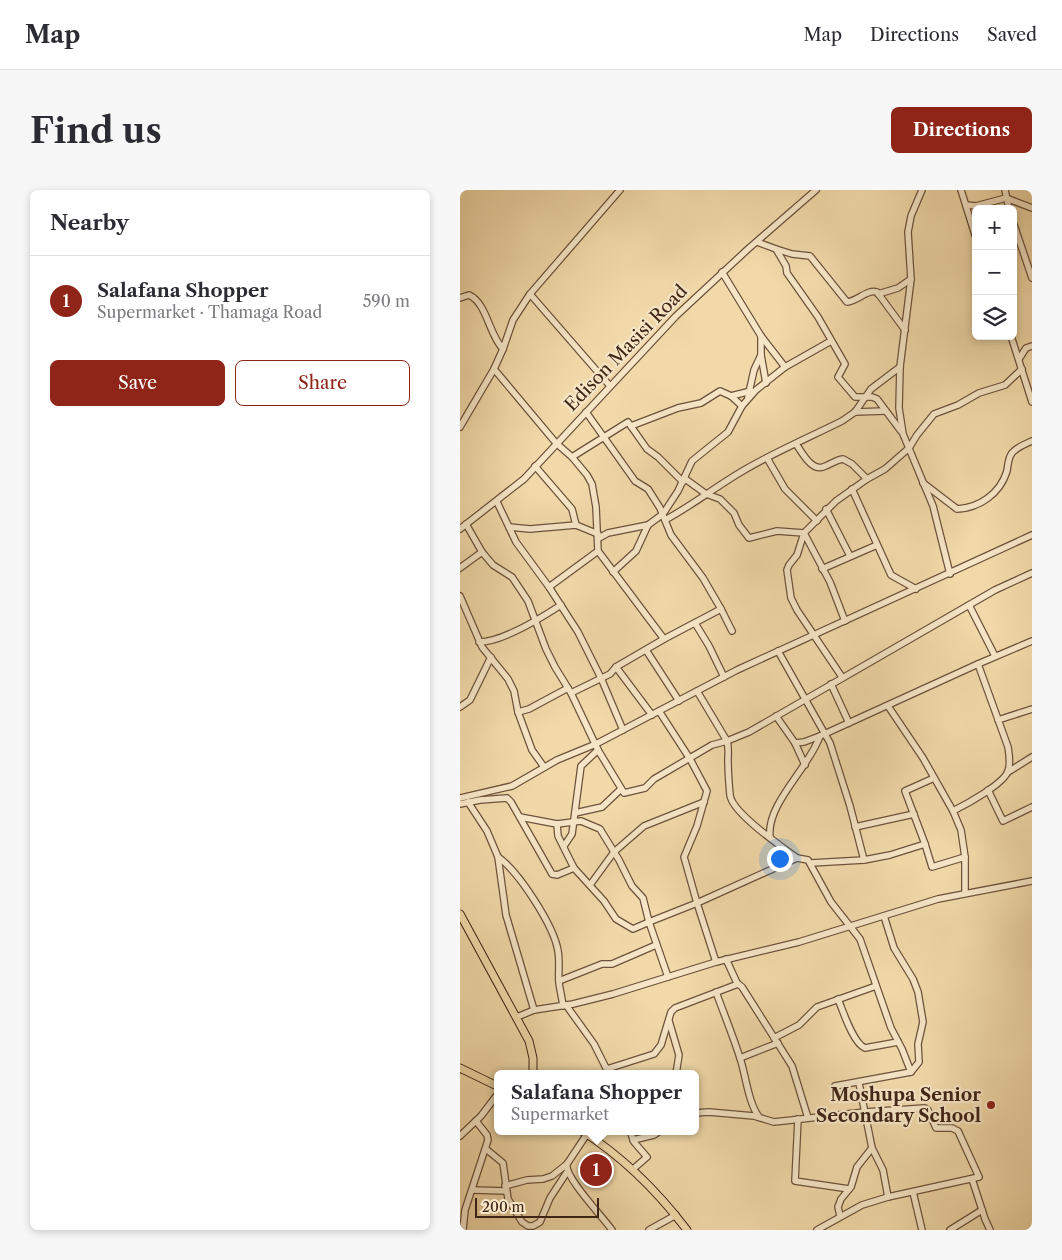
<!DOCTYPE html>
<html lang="en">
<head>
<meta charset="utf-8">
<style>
  :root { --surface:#fff; --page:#f7f7f7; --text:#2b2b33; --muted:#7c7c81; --line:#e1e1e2; --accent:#8f2418 }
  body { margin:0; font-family:"Libre Caslon Text",serif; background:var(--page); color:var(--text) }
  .controls { position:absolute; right:15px; top:15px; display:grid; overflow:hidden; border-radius:8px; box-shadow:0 2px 8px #0003 }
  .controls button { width:45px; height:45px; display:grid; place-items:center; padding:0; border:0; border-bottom:1px solid var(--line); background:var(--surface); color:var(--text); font:25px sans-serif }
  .scale { position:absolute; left:15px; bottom:12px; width:124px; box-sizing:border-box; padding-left:5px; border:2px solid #402517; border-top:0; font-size:14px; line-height:18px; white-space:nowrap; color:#402517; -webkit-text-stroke:4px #f6e6c7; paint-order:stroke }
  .you { position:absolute; left:319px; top:668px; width:18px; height:18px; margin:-12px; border:4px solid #fff; border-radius:50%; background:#1a73e8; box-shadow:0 0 0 8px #1a73e833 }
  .badge { display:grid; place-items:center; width:32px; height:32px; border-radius:50%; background:var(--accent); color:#fff; font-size:16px; font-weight:700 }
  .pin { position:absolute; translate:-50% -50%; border:2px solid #fff; box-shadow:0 1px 5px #0006 }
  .popup { position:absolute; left:34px; top:880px; width:205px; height:65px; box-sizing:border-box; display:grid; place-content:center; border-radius:8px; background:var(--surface); filter:drop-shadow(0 1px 4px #0005); font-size:16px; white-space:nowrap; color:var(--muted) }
  .popup b { font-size:19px; color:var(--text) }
  .popup::after { content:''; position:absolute; left:50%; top:100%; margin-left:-10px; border:10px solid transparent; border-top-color:var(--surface) }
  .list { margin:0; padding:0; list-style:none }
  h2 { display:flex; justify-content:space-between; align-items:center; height:65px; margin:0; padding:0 20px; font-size:21px }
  h2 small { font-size:16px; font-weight:400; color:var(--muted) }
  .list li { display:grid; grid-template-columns:32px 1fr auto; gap:15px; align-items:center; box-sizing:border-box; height:90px; padding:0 20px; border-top:1px solid var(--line) }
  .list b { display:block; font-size:19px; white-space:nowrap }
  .list p { margin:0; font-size:16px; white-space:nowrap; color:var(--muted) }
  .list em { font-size:16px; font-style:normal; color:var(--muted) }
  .actions { display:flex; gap:10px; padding:15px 20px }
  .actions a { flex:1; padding:11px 0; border:1px solid var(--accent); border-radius:8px; text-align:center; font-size:18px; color:var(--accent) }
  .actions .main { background:var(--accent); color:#fff }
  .icon { flex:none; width:28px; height:28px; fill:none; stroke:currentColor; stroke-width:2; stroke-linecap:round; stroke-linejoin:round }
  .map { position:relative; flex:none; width:572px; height:1040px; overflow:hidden; border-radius:8px }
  header { display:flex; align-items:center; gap:30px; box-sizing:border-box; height:70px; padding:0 25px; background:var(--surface); border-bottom:1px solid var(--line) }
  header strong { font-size:24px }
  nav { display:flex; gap:28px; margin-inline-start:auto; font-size:18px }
  .intro { display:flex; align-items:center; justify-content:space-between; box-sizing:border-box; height:120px; padding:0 30px }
  h1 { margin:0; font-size:35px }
  .button { padding:12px 22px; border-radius:8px; background:var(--accent); color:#fff; font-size:18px; font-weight:700 }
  main { display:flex; gap:30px; padding:0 30px }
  aside { flex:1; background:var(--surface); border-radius:8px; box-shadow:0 2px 8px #0003 }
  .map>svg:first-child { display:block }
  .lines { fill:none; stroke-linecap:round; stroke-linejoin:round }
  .minor-casing { stroke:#6c523c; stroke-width:8 }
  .major-casing { stroke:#402517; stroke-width:9 }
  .minor { stroke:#f6e6c7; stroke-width:5.5 }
  .major { stroke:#f1d9a9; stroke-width:7 }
  .poi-dot { fill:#8f2418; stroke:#f6e6c7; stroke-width:2 }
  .labels { text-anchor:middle; stroke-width:4.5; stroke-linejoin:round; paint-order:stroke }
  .street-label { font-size:18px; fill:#402517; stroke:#f6e6c7 }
  .poi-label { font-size:18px; font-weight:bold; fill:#402517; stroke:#f6e6c7; text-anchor:end }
</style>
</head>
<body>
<header>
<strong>Map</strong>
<nav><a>Map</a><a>Directions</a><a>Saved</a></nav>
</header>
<div class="intro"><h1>Find us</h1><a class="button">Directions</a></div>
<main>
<aside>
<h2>Nearby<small></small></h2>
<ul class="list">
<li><span class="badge">1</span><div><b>Salafana Shopper</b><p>Supermarket · Thamaga Road</p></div><em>590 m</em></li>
</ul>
<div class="actions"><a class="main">Save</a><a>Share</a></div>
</aside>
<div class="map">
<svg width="572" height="1040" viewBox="0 0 572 1040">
  <rect width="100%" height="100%" fill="#f1d9a9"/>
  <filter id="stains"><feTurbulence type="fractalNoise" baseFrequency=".004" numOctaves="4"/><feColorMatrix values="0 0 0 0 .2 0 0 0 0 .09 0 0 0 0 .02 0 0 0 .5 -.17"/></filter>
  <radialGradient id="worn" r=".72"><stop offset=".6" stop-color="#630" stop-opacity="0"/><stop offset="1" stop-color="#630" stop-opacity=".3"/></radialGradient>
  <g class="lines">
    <defs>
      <g id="minor">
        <path d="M462 0 451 26 448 42 451 89 440 177 439 218 443 244 473 316 490 384"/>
        <path d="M501 0 516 48"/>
        <path d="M545 0 549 19"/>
        <path d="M506 15 516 16 546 8 572 18"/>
        <path d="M553 32 572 88"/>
        <path d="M297 52 316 59 326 76 327 83 358 127 385 174 378 187 395 207H412L417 209 441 241"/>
        <path d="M316 59 332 64 350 66 387 112C398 111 407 99 417 102L445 140"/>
        <path d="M262 82 301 146 325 177"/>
        <path d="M70 104 150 196"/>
        <path d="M418 104 438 98 451 89"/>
        <path d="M0 108 9 105C27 113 29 145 43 159L34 179 0 237"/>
        <path d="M301 146V165L306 193"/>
        <path d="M551 146 572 212"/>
        <path d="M43 159 53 130 70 104 160 0"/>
        <path d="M559 169 566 158 572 156"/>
        <path d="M34 179 96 253 112 267 127 285 132 294 136 317 138 361 204 449"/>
        <path d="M271 206 291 201"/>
        <path d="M288 207 294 180 301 165"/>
        <path d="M126 222 175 291 188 299 200 318 211 345 243 388 261 419 272 441"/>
        <path d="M395 222 425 221"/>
        <path d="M171 236 218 218 241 213 260 201 271 206 282 216"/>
        <path d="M336 254C342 262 351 281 363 277 370 275 375 270 383 269L392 274 407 289"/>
        <path d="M112 267 168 232 187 259 198 267 223 292"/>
        <path d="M307 268 325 299 357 331"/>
        <path d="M75 276 112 319 116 335"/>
        <path d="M224 288 246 304 260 309 274 323 279 335 289 348 317 341 344 343 370 392 385 431"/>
        <path d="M463 293 497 319C519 318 540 304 547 281 548 275 548 268 552 263 557 257 565 254 572 251"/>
        <path d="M392 299 431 385 456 399"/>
        <path d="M37 312 56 352 89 397 118 442 141 488 163 540"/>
        <path d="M366 319 390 366"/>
        <path d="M205 330C233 315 258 295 286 279 317 261 350 247 382 231L395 222 411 199 440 177"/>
        <path d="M6 334 22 362 33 375 52 387 68 411 86 459 95 477 111 503 138 560 164 603 185 598 194 589 252 555 267 551C269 558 268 563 268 570 268 581 269 594 270 605 272 623 322 657 337 668"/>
        <path d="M49 337 70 339 116 335 138 344"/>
        <path d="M0 339 64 289 216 126 288 59 356 0"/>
        <path d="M139 348 148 343 188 335 203 324 218 301 232 271 268 242 282 216 296 200 325 177 371 151"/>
        <path d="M0 378 22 362"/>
        <path d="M362 379 417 355"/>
        <path d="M153 382 176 361 188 335"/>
        <path d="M89 397 138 361"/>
        <path d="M0 406 22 457 48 489 54 501 58 522 72 560 84 577"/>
        <path d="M509 415 535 466"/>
        <path d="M235 433 249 456 264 487"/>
        <path d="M19 452C43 452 81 428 101 415"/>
        <path d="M186 460 219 511"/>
        <path d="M318 461 370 553 390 616 404 670 430 665 465 654 472 677 505 667V703"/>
        <path d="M518 474 572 451"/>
        <path d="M156 477 192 525"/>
        <path d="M382 487 337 420 331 408 327 380 329 375 337 365 344 343 376 311 407 289 425 279 449 258 457 245 474 224 498 215 519 203 545 195 562 179"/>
        <path d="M371 494 389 533"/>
        <path d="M237 501 267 551 289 542 535 400 572 383"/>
        <path d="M111 503 150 484 156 477 204 449 261 419"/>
        <path d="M428 516 463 568 493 621"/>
        <path d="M0 517 10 510 31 467"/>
        <path d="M58 522 69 519 108 498"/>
        <path d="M316 526 335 553 345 575"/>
        <path d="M538 530 572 519"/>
        <path d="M335 553 344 552 360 546 518 474 548 557C549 564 551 574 548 581 544 594 505 615 493 621L501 640 505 667"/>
        <path d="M548 582 572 567"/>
        <path d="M528 600 543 631 572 617"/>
        <path d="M0 608 52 596 97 570 136 554 277 480 572 345"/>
        <path d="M8 612 27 641 38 667 46 725 74 820"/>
        <path d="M0 614 20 610 47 608 51 612 92 684 97 685 114 678"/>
        <path d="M115 623 142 617 161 599"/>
        <path d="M60 627 97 634 98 646 114 678 144 711 156 729 173 739 189 732 208 787"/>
        <path d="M97 634 121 631 140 639 159 670 172 696 183 708 189 732 237 713 224 667 237 636 247 601 230 569 199 521"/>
        <path d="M395 637 454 624"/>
        <path d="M310 647C306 614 349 578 360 546"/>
        <path d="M465 654 445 601 474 588"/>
        <path d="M104 656 112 644 121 576 138 560"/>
        <path d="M38 667C59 682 94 736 98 761 100 772 98 782 99 793 100 800 102 808 103 816"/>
        <path d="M351 673 404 670"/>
        <path d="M130 695 154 662 184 636 244 612"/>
        <path d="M266 769 277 793 282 797 332 876 348 928"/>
        <path d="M256 772 237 713 337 668 348 670 371 712 400 749 431 838 442 859 451 882"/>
        <path d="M99 791 142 774H152L196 755"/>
        <path d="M256 802C264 824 273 846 280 868 286 886 288 912 299 927"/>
        <path d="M378 809C383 821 393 853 405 858L438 852"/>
        <path d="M106 815 134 854 149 884"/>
        <path d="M57 827 74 820 113 814 153 804 256 772 339 752 478 709 572 691"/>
        <path d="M209 831 219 865 216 884"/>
        <path d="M314 848 339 835 357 817 416 796"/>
        <path d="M280 868 318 853"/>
        <path d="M147 879 194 864 201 855 211 822 215 818 278 794"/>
        <path d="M399 893 412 958 423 980 428 1007"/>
        <path d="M375 896 451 882 459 872 458 854 463 832 458 802 453 789 434 758 424 726"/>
        <path d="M235 923 249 922 294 926 314 932 405 922 465 918 468 920 476 938H492L498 941 519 987 428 1007 402 1015 357 1040"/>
        <path d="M338 929 335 991 389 999"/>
        <path d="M170 941 174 952 187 967 172 980"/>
        <path d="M127 944 107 974C104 987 143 1027 152 1040"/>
        <path d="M0 946 21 926 37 905"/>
        <path d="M173 950 194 945 200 941"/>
        <path d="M26 959 43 973 48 1009 62 1032 68 1036H73L80 1032 90 1008 107 982"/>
        <path d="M512 989 525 1029 530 1040"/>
        <path d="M45 996 67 990 83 989 92 986 107 974"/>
        <path d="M13 1000 46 1001"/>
        <path d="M453 1002 462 1040"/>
        <path d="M380 1026 378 1017 381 1009 391 997 397 977 412 958"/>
        <path d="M3 1040 5 1020 28 950 27 945 16 931"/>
        <path d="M189 1040 216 1025"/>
        <path d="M490 1040 522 1020"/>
      </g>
      <g id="major">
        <path d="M0 724 69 851 73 868V884"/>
        <path d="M0 878 37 896"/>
        <path d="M122 941C163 967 198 1002 227 1040"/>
      </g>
    </defs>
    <use href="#minor" class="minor-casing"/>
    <use href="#major" class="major-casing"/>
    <use href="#minor" class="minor"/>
    <use href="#major" class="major"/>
  </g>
  <circle class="poi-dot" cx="531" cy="915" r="5"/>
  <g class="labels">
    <g class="street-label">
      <text transform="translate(166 158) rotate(-46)" y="6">Edison Masisi Road</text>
    </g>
    <g class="poi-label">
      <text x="521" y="911">Moshupa Senior<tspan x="521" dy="21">Secondary School</tspan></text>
    </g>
  </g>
  <rect width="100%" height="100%" filter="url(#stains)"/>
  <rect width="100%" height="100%" fill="url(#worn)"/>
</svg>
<div class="controls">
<button>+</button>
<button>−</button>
<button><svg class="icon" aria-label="layers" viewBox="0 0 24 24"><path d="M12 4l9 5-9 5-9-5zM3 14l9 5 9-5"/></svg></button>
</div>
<div class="scale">200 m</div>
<div class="you"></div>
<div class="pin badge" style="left:136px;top:980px">1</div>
<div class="popup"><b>Salafana Shopper</b>Supermarket</div>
</div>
</main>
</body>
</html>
